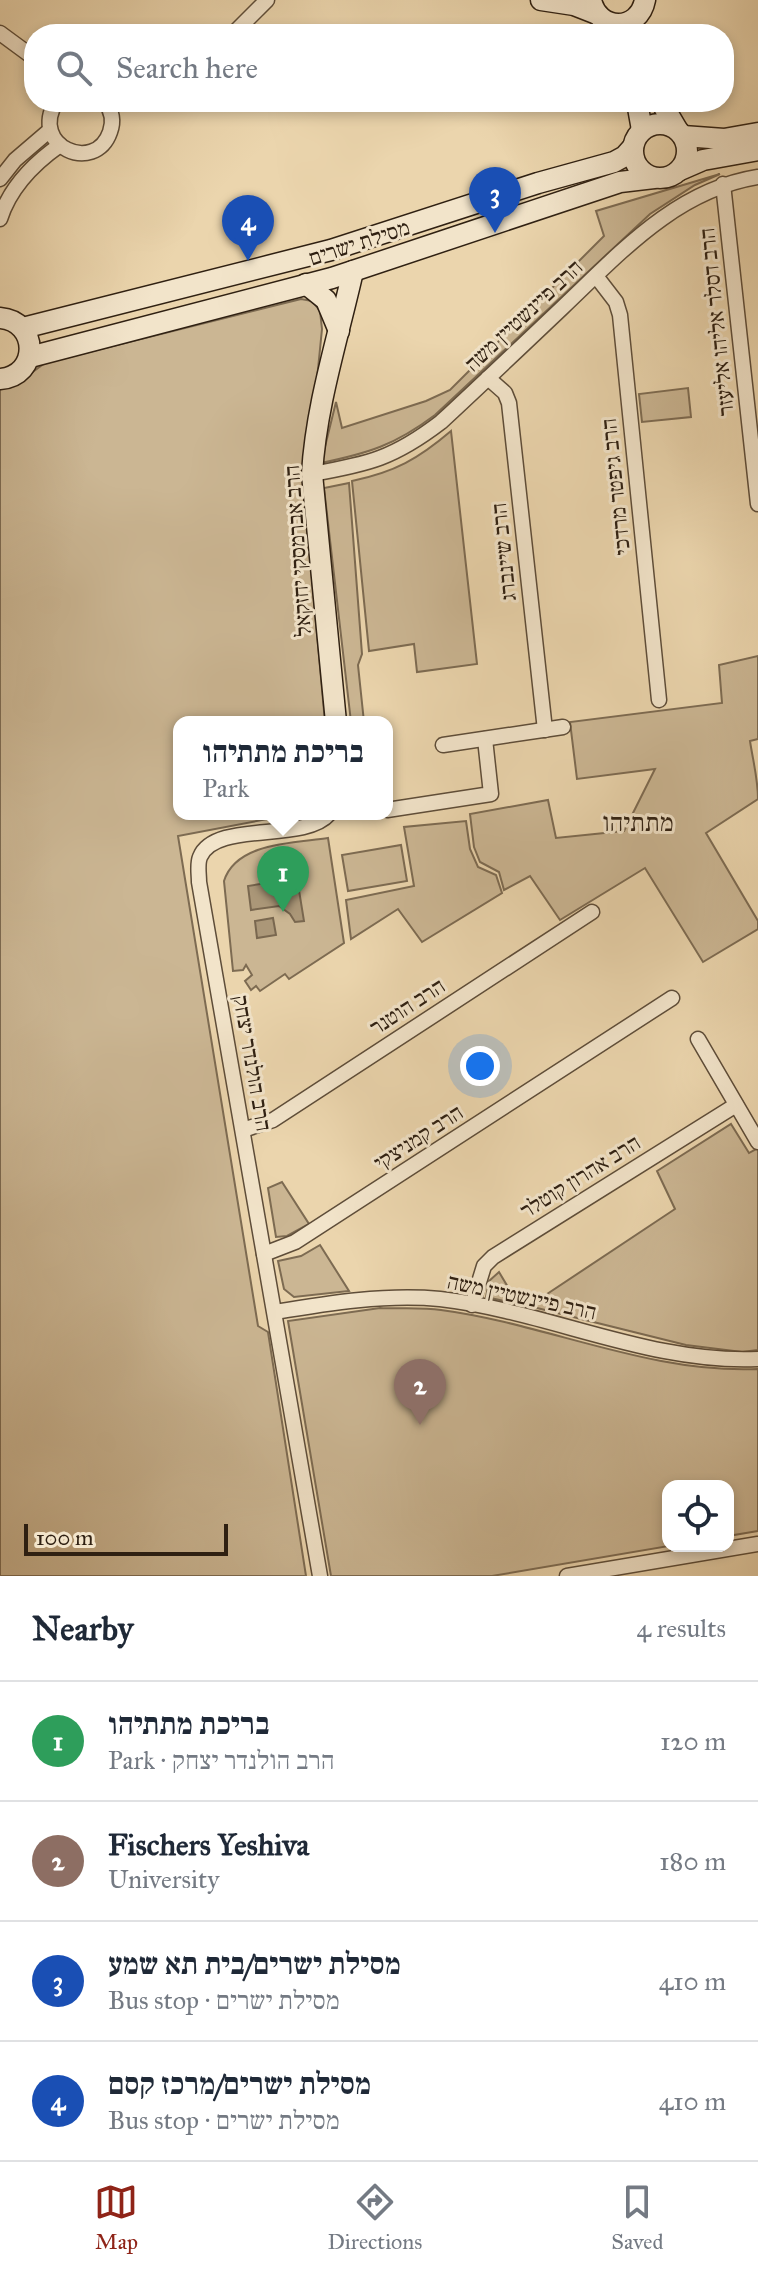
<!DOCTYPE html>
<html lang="en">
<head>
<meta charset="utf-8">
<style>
  :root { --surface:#fff; --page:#f6f6f7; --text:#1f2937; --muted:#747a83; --line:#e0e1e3; --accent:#8f2418 }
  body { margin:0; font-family:"IM FELL Great Primer","Frank Ruhl Libre",serif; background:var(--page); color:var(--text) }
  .controls { position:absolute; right:24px; bottom:24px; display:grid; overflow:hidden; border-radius:16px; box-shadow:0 4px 12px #0003 }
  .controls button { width:72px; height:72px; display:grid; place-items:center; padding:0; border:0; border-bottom:2px solid var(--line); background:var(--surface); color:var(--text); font:40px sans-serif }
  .scale { position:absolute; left:24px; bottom:20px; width:204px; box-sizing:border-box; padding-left:8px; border:4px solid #2f2012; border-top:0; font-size:22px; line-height:28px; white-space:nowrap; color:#2f2012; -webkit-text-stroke:6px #f2e4ca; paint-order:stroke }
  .you { position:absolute; left:480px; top:1066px; width:28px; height:28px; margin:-20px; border:6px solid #fff; border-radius:50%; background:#1a73e8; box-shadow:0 0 0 12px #1a73e833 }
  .badge { display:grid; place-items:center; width:52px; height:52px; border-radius:50%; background:var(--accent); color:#fff; font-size:26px; font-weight:700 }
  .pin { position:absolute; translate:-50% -66px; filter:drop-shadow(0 2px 4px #0008) }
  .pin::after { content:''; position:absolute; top:42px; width:28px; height:24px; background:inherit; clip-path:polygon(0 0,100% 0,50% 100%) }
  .popup { position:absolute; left:173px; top:716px; width:220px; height:104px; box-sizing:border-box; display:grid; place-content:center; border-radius:16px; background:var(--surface); filter:drop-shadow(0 2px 6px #0005); font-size:26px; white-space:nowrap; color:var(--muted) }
  .popup b { font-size:30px; color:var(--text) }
  .popup::after { content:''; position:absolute; left:50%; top:100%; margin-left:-16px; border:16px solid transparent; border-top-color:var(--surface) }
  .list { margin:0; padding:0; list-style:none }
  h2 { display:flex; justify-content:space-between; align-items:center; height:104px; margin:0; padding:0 32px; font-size:34px }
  h2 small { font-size:26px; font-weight:400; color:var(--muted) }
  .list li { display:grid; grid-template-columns:52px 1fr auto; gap:24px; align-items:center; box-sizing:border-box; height:120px; padding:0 32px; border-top:2px solid var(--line) }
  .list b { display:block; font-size:30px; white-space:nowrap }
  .list p { margin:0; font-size:26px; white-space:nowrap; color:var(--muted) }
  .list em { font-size:26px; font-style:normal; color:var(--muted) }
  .icon { flex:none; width:44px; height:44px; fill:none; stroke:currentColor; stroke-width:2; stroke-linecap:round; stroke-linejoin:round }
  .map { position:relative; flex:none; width:758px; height:1576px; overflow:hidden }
  .search { position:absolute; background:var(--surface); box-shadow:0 4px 12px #0003; left:24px; right:24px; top:24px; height:88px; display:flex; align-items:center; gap:20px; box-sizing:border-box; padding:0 28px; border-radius:32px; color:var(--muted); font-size:30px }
  .sheet { height:584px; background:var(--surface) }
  nav { display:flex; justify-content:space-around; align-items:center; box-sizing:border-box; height:112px; border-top:2px solid var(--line); background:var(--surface); font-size:22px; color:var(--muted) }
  nav a { display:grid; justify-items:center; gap:4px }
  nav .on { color:var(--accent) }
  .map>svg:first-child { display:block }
  .green { fill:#cbb693; stroke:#7d6b52; stroke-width:2 }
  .water { fill:#ab9778; stroke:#79674f; stroke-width:2 }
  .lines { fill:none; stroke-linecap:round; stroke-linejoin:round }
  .street-casing { stroke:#5e4d39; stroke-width:17 }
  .secondary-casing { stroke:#2f2012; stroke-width:23 }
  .street { stroke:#f2e4ca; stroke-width:14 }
  .secondary { stroke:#f2e4ca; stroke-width:20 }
  .labels { text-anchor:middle; stroke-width:6; stroke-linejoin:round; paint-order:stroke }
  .street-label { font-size:22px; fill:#2f2012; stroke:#f2e4ca }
  .quarter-label { font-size:26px; fill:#2f2012; stroke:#f2e4ca }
</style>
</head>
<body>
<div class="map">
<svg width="758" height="1576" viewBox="0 0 758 1576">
  <rect width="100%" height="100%" fill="#ebd5ad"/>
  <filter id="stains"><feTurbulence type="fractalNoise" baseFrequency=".0025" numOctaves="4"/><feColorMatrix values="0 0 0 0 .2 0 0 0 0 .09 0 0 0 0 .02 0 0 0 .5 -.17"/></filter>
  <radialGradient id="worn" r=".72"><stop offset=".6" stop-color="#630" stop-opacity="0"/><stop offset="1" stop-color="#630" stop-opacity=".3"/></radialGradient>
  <g class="green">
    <path d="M720 174 695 185 650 214 435 415C395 445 369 453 321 463L336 402 342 428 426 401 450 390 604 236 596 211Z"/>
    <path d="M301 299 312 301 320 311 322 329 316 389 303 480 325 722H179V814H294L178 836 258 1326 268 1332 306 1576H0V387L16 384 45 363Z"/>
    <path d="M688 388 691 417 642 422 639 394Z"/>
    <path d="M451 431 477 664 417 672 414 644 369 651 352 481C395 472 418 459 451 431Z"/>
    <path d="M349 483 362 654 358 665 364 722H351L324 488Z"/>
    <path d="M758 656V739L750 741C753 761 758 779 758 799L706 833 758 921V929L703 962 645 868 560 920 530 876 504 890 499 872 480 862 474 847 470 814 548 800 556 838 624 831 655 769 577 779 570 722 722 703 719 665Z"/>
    <path d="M466 821 470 849 478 867 496 875 502 893 422 942 398 909 351 939 346 900 414 886 404 827Z"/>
    <path d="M328 838 344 943 289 979 285 974 260 991 256 986 251 990 245 981 252 975 246 965 243 970 233 971 224 881C236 842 295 843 328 838Z"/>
    <path d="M401 845 407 881 348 891 342 855Z"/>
    <path d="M731 1124 749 1153 758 1148V1350L742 1352 686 1345 529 1306 675 1209 657 1171Z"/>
    <path d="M282 1182 309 1224 287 1236 276 1237 268 1188Z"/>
    <path d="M320 1245 349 1291 294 1297 284 1289 278 1261 301 1256Z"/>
    <path d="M499 1272 518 1304 486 1297 489 1281Z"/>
    <path d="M380 1308C400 1309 421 1307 441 1310 547 1324 650 1374 758 1369V1531L728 1536V1486H668L669 1546 492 1576H331L288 1321Z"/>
  </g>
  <g class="water">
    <path d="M297 878 304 921 295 922 290 914 279 906 251 910 248 886Z"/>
    <path d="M273 918 276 935 257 938 255 921Z"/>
  </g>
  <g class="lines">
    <defs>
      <g id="street">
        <path d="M0 33 34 58"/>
        <path d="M233 34 267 0"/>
        <path d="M56 102C29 146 95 175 110 132 114 121 112 111 105 102"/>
        <path d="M0 179 15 160 50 130"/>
        <path d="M723 184 758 504"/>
        <path d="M0 219C10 187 33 164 60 145"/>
        <path d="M596 276 616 302 620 315 659 700"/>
        <path d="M488 378 505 393 509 403 545 730"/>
        <path d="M312 474C369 464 394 458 441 422 482 384 522 346 562 308 620 253 676 190 758 177"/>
        <path d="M443 745 563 727"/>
        <path d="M387 810 491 794 485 739"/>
        <path d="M698 1039 758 1142"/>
        <path d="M243 1130 273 1120 592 912"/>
        <path d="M264 1254 295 1242 672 998"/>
        <path d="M472 1305 484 1266 493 1257 736 1105"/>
        <path d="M275 1312C329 1303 385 1294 440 1299 547 1311 649 1364 758 1359"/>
        <path d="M320 1576 199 882C199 874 197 864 200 857 215 820 304 843 329 814"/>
        <path d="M567 1576 758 1544"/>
      </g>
      <g id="secondary">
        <path d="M541 0 574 5 597 14"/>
        <path d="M591 0C598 32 639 32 645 0"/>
        <path d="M637 102 642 130"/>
        <path d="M661 102 677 129"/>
        <circle cx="660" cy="151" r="27"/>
        <path d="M683 136 724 139 758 133"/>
        <path d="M680 170 703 160 758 150"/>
        <path d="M306 284 326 300 339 331"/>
        <path d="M0 318C39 321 40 376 0 379"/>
        <path d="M23 328 331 250 538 183 614 162 625 156 633 147"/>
        <path d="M30 357 332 278 620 182 654 178"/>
        <path d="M336 722 312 474C316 405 338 338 353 271"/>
      </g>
    </defs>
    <use href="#street" class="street-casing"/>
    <use href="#secondary" class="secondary-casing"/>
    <use href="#street" class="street"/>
    <use href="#secondary" class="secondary"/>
  </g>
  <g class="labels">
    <g class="street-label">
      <text transform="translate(359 242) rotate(-18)" y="8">מסילת ישרים</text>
      <text transform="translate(523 315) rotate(-43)" y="8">הרב פיינשטיין משה</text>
      <text transform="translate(716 322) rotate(-96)" y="8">הרב דסלר אליהו אליעזר</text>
      <text transform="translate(615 487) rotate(-96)" y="8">הרב גיפטר מרדכי</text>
      <text transform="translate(297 551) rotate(-94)" y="8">הרב אברמסקי יחזקאל</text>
      <text transform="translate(503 552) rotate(-96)" y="8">הרב שיינברג</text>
      <text transform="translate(407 1006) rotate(-33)" y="8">הרב הוטנר</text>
      <text transform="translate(253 1063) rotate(80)" y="8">הרב הולנדר יצחק</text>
      <text transform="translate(418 1137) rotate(-33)" y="8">הרב קמניצקי</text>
      <text transform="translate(580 1176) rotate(-32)" y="8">הרב אהרון קוטלר</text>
      <text transform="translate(522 1296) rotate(12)" y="8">הרב פיינשטיין משה</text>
    </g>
    <g class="quarter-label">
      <text x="638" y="831">מתתיהו</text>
    </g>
  </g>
  <rect width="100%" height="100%" filter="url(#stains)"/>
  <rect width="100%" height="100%" fill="url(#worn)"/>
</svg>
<div class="controls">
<button><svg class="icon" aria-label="locate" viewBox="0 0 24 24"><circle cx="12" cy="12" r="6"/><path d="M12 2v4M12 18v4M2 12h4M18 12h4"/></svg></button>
</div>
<div class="scale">100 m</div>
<div class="you"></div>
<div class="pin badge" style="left:283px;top:912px;background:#2e9e5b">1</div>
<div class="popup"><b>בריכת מתתיהו</b>Park</div>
<div class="pin badge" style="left:420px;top:1425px;background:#8d6e63">2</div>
<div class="pin badge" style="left:495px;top:233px;background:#1a4fb4">3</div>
<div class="pin badge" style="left:248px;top:261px;background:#1a4fb4">4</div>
<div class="search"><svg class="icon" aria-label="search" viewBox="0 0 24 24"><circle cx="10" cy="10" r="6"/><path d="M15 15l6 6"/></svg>Search here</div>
</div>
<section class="sheet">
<h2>Nearby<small>4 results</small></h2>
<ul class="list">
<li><span class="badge" style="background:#2e9e5b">1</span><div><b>בריכת מתתיהו</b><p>Park · הרב הולנדר יצחק</p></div><em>120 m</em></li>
<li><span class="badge" style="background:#8d6e63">2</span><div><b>Fischers Yeshiva</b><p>University</p></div><em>180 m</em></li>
<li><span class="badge" style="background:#1a4fb4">3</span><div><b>מסילת ישרים/בית תא שמע</b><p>Bus stop · מסילת ישרים</p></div><em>410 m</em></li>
<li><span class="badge" style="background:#1a4fb4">4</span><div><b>מסילת ישרים/מרכז קסם</b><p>Bus stop · מסילת ישרים</p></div><em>410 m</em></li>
</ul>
</section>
<nav>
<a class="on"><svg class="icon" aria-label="map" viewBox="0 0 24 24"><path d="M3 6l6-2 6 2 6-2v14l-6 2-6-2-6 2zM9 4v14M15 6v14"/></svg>Map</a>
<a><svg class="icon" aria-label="directions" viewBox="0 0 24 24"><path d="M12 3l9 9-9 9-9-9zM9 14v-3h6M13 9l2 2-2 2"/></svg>Directions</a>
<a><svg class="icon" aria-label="saved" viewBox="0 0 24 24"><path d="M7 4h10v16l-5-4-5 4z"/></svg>Saved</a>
</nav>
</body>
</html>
